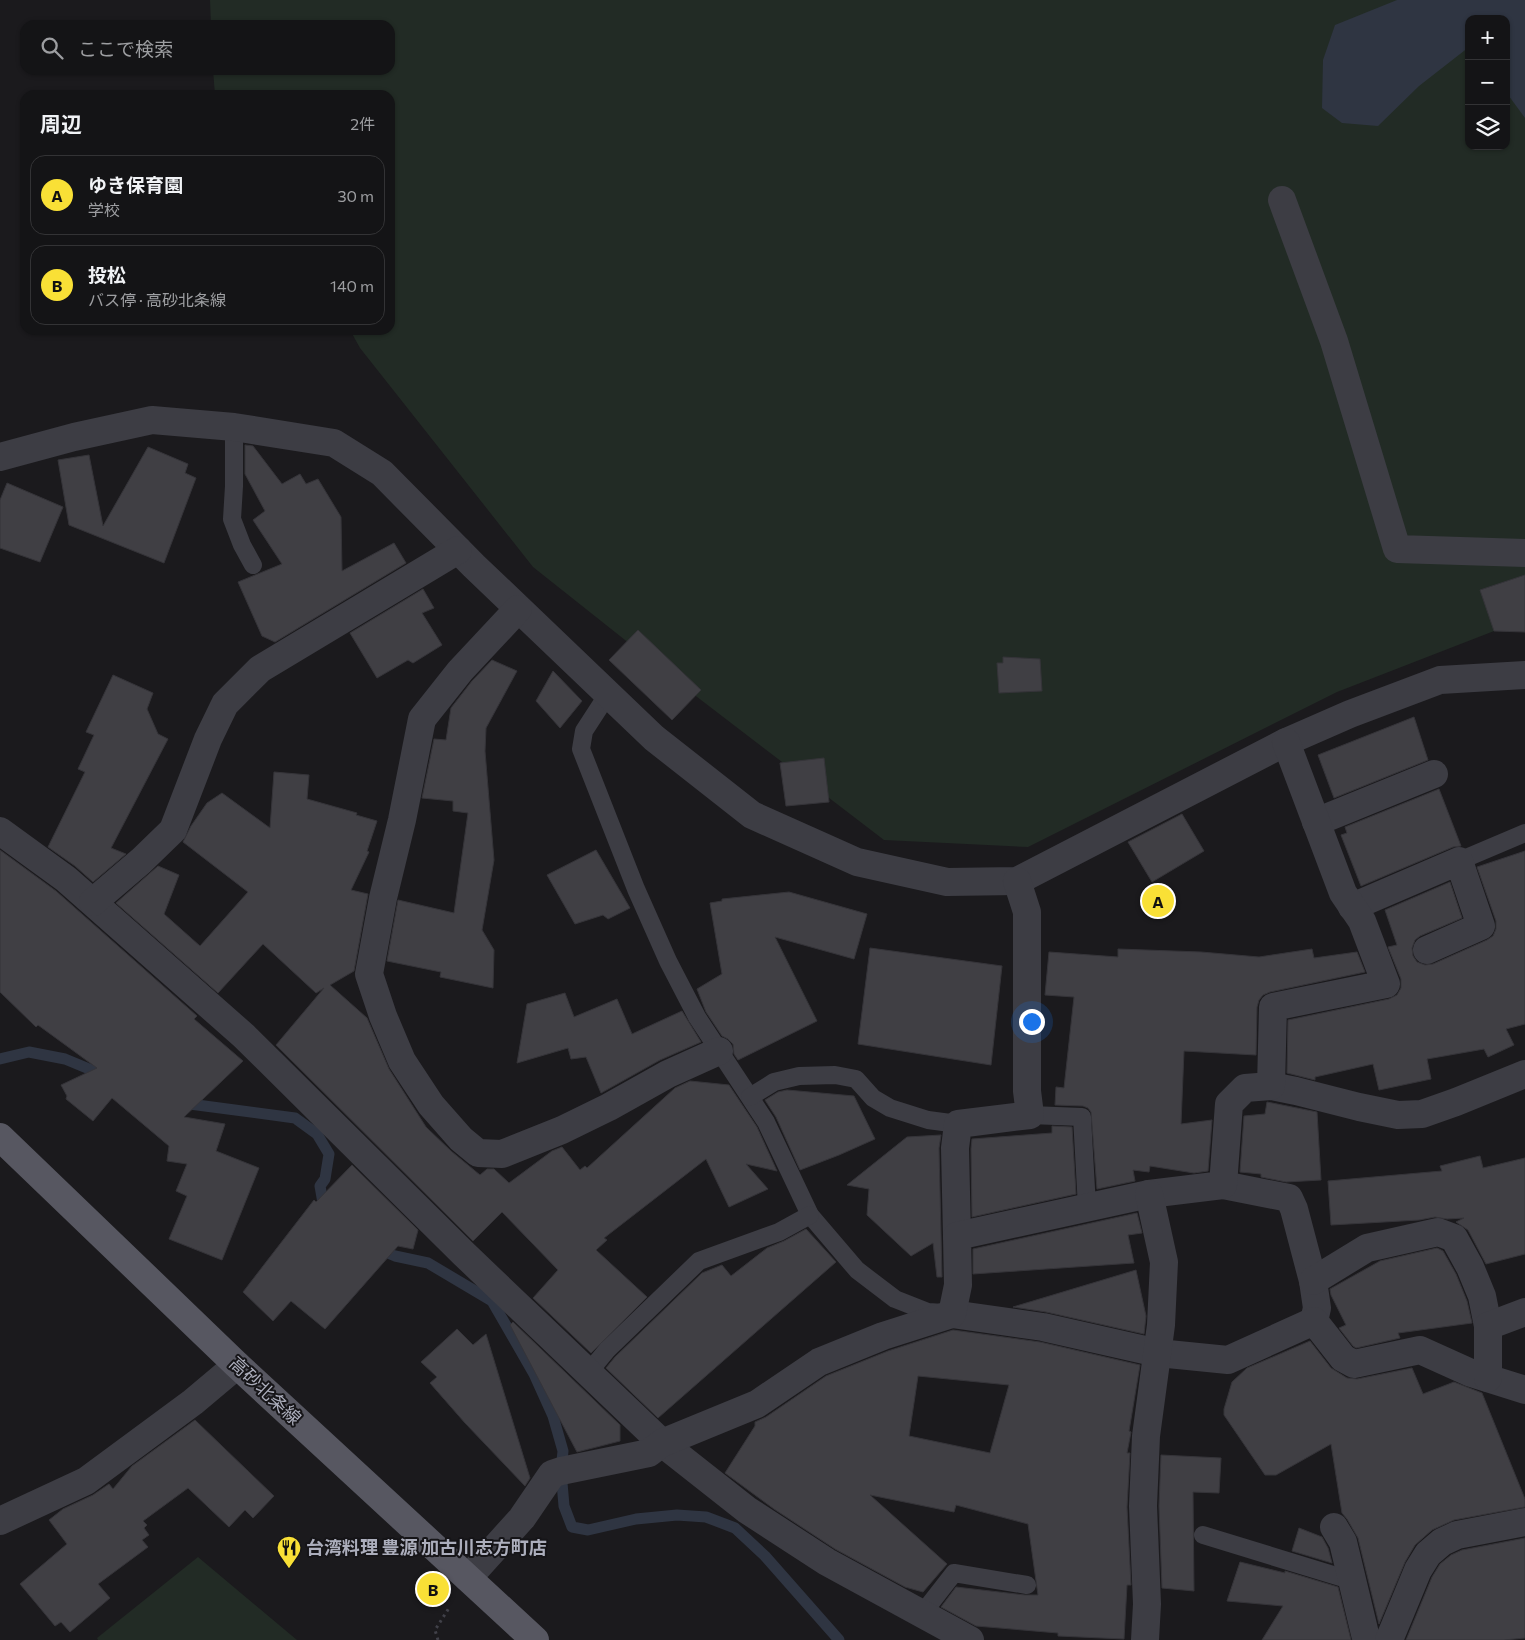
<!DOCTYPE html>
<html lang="ja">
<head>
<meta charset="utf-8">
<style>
  :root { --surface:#141416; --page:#1d1d1f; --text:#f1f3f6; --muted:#9d9ea1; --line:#333335; --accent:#f9e036 }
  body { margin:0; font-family:Commissioner,"Noto Sans JP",sans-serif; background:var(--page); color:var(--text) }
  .controls { position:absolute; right:15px; top:15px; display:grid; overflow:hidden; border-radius:10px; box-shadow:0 1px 4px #0004 }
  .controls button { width:45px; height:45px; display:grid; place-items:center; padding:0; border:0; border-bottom:1px solid var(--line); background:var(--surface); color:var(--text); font:25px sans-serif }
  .you { position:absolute; left:1031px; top:1021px; width:18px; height:18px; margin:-12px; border:4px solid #fff; border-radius:50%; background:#1a73e8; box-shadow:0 0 0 8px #1a73e833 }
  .badge { display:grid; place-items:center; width:32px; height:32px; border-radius:50%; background:var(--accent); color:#111; font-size:16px; font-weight:700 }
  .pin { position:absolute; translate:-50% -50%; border:2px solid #fff; box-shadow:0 1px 5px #0006 }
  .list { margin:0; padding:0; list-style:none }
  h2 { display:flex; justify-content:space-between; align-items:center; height:65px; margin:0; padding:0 20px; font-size:21px }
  h2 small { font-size:16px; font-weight:400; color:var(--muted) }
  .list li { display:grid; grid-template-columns:32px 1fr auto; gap:15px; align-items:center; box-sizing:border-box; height:80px; margin:0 10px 10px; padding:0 10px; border:1px solid var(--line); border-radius:15px }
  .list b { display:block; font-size:19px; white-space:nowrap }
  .list p { margin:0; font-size:16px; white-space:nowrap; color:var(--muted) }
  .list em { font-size:16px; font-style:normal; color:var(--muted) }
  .icon { flex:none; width:28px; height:28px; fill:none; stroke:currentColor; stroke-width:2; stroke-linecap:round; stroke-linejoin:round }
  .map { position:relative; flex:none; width:1525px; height:1640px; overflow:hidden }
  .search { position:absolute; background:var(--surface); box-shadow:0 1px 4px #0004; left:20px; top:20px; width:375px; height:55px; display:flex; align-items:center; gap:12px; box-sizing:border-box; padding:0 18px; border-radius:15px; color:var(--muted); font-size:19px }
  .panel { position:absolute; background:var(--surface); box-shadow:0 1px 4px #0004; left:20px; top:90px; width:375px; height:245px; border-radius:15px }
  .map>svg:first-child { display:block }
  .green { fill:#222b25; fill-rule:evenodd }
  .water { fill:#2f3542 }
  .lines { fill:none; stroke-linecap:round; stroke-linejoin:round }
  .stream { stroke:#2f3542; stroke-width:11 }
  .building { fill:#403f44; stroke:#353439; fill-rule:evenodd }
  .path { stroke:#414149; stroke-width:3; stroke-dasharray:2.5 4; stroke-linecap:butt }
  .service { stroke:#3d3d44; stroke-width:18 }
  .minor { stroke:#3d3d44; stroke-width:28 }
  .primary { stroke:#575761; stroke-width:28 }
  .labels { text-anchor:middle; stroke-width:4; stroke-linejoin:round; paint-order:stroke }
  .street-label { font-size:18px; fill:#acaebc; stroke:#161518 }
  .poi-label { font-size:18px; font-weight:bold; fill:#acaebc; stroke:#161518; text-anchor:start }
</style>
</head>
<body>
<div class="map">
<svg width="1525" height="1640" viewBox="0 0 1525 1640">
  <rect width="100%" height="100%" fill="#1b1a1d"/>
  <g class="green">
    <path d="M210 0H1525V619L1337 692 1028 847 884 840 688 690 533 567 360 348 350 330H390V95H215L213 70H390V25H211ZM1469 19H1506V146H1469Z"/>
    <path d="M198 1557 297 1640H98L97 1638Z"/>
  </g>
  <path class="water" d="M1397 0H1525V118L1506 92V19H1469V47L1419 86 1378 126 1342 123 1322 108 1323 60 1335 25Z"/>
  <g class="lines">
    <g class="stream">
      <path d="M0 1059 29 1052 65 1059 106 1076"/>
      <path d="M182 1103 295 1118 317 1134 329 1154 325 1179 320 1186 323 1203 329 1209"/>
      <path d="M378 1249 395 1256 428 1263 492 1301 534 1374 553 1416 563 1451 561 1471 564 1506 572 1527 588 1530 636 1519 677 1515 706 1517 735 1528 765 1556 839 1640"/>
    </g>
  </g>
  <g class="building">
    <path d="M245 445 253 446 282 484 300 474 306 484 318 479 341 517 342 571 394 543 406 563 275 642 262 636 238 582 282 564 253 520 265 511 245 474Z"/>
    <path d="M148 447 188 464 185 473 196 478 164 563 69 525 58 460 89 455 103 526Z"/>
    <path d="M7 483 63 507 40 562 0 548V500Z"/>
    <path d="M1525 575V632L1494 631 1480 590Z"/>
    <path d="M423 589 434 608 422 613 442 645 413 663 408 660 377 678 350 633Z"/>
    <path d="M638 630 701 690 672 720 609 660Z"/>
    <path d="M1003 657 1040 659 1042 691 999 693 997 663H1003Z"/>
    <path d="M492 660 517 671 486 728 485 751 494 860 482 930 494 950 493 988 440 977 441 972 387 961 398 900 454 913 468 813 453 811V801L422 798 434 739 446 740 451 708 472 681Z"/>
    <path d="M553 671 582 701 560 728 536 701Z"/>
    <path d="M113 675 153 693 147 709 158 734 168 739 111 848 126 854 93 882 75 866 48 847 85 772 78 769 94 735 86 732Z"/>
    <path d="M1414 717 1428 760 1334 798 1318 755Z"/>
    <path d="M824 758 829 802 786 806 780 763Z"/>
    <path d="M274 772 309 775 307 799 357 813 356 815 377 821 367 851 369 852 351 890 368 894 354 971 330 985 367 1018 389 1069 426 1127 451 1151 480 1175 487 1169H494L509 1183 552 1151 562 1147 580 1170 585 1166 587 1168 675 1088 690 1081 729 1085 757 1127 777 1171 746 1164 768 1189 729 1207 706 1159 604 1238 607 1240 596 1250 647 1297 591 1353 533 1298 558 1270 502 1212 473 1241 276 1045 324 988 316 993 263 944 218 993 116 903 158 866 179 875 164 914 200 946 248 892 183 842 191 826 207 803 222 793 270 828Z"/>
    <path d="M1439 789 1461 846 1453 847 1361 886 1341 835 1347 833 1345 827Z"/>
    <path d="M1182 814 1204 851 1152 882 1128 842Z"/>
    <path d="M0 850 56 891 197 1016 194 1019 243 1061 184 1117 225 1124 216 1151 259 1168 222 1260 169 1239 187 1196 176 1191 187 1164 167 1161 169 1146 112 1098 93 1121 66 1099 67 1096 61 1085 97 1068 38 1025 36 1027 0 992Z"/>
    <path d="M596 850 630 908 608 919 603 915 575 924 547 875Z"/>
    <path d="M1525 851V1024L1506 1029 1514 1045 1488 1057 1484 1049 1427 1059 1431 1079 1379 1090 1373 1064 1315 1077V1080L1287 1073 1288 1020 1389 999 1397 995 1401 988V979L1388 947 1397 945 1385 910 1450 882 1462 918 1420 936 1415 940 1412 948 1413 956 1417 962 1425 965 1433 964 1487 940 1493 936 1496 929V921L1477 867Z"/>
    <path d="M789 892 867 914 854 959 775 937 817 1021 738 1060 734 1054 733 1044 728 1039 722 1036 706 1012 697 989 722 974 710 903 722 901V899Z"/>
    <path d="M870 948 1002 966 991 1065 858 1044Z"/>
    <path d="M1118 949 1201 952 1259 957 1312 949 1314 958 1357 952 1365 972 1270 992 1263 995 1259 1000 1257 1007 1256 1055 1184 1051 1181 1124 1212 1120 1208 1171 1194 1173 1150 1166 1149 1172 1133 1170 1135 1181 1097 1189 1091 1112 1088 1108 1083 1106 1055 1105 1056 1087 1064 1088 1074 997 1045 995 1049 952 1118 957Z"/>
    <path d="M565 993 574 1017 617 999 632 1034 682 1011 701 1042 660 1060 601 1093 586 1057 571 1059 568 1048 517 1063 527 1004Z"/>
    <path d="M787 1090 854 1096 875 1139 839 1155 800 1170 776 1117 765 1100 778 1092Z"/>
    <path d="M1267 1102 1317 1112 1321 1180 1286 1182 1261 1177V1174L1240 1172 1244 1116 1265 1114Z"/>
    <path d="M1052 1126 1072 1127 1076 1194 972 1217 971 1149 972 1139 1052 1133Z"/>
    <path d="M941 1135 939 1148 942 1277H937L933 1243 911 1256 867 1215 869 1189 847 1185 907 1137Z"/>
    <path d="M1480 1156 1483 1168 1525 1158V1254L1486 1264 1468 1230 1456 1222 1464 1218 1447 1219 1435 1217 1419 1220 1331 1225 1328 1181 1442 1171 1440 1166Z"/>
    <path d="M352 1165 418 1230 413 1249 398 1246 325 1329 291 1301 273 1321 243 1292 314 1200 316 1202Z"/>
    <path d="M1137 1213 1142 1233 1128 1235 1134 1263 973 1274V1249Z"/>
    <path d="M806 1229 836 1262 658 1418 606 1368 615 1357 702 1273 722 1265 731 1276 767 1248 784 1241Z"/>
    <path d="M1437 1248 1443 1251 1456 1274 1467 1301 1472 1323 1398 1333 1400 1338 1356 1348 1353 1346 1339 1328 1346 1325 1331 1295 1330 1289 1380 1261Z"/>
    <path d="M1136 1270 1146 1316 1144 1334 1046 1312 1013 1307Z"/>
    <path d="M513 1322 620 1425V1441L577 1452 510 1325Z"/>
    <path d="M457 1329 473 1345 486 1334 530 1478 525 1486 465 1423 430 1383 437 1377 421 1362Z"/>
    <path d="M953 1330 1040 1342 1140 1365 1129 1431 1131 1432 1127 1453H1130L1127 1507 1131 1585H1127L1124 1639 1058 1636V1633L976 1626 941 1607 956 1587 1025 1595H1038L1028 1524 956 1505 954 1512 870 1495 947 1564 923 1592 905 1587 835 1549 774 1509 725 1473 755 1426V1422L766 1417 826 1376 888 1351ZM918 1376 1009 1385 990 1453 909 1436Z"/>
    <path d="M1310 1341 1331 1368 1347 1378 1357 1379 1412 1368 1423 1394 1454 1382 1482 1393 1525 1499V1507L1454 1520 1432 1530 1415 1545 1405 1562 1379 1624 1358 1538 1347 1519 1342 1513 1331 1444 1276 1475H1265L1224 1415V1409L1232 1382 1247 1368Z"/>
    <path d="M195 1420 274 1496 253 1518 245 1510 229 1527 188 1488 143 1521 147 1525 144 1528 149 1535 142 1540 148 1547 98 1584 110 1598 70 1632 61 1622 55 1626 20 1584 67 1544 49 1520 63 1509 93 1495 109 1484 113 1489 132 1466Z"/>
    <path d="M1161 1455 1221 1458 1219 1493 1193 1492 1194 1591 1162 1588 1159 1506Z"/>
    <path d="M1299 1528 1322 1537 1328 1548 1332 1563 1292 1551Z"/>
    <path d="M1525 1538V1638L1504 1640H1406L1432 1577 1440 1564 1451 1555 1462 1550Z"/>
    <path d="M1240 1562 1285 1573V1571L1338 1587 1351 1640H1262L1283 1606 1227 1601Z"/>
  </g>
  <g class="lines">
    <path class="path" d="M438 1640 435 1630 449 1608"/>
    <g class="service">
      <path d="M234 427V486L232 519 242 545 253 565"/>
      <path d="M608 694 584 731 581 749 636 889 668 961 697 1017 766 1122 810 1215 857 1270 895 1299 928 1312 944 1313"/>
      <path d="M1459 861 1525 833"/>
      <path d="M750 1097 774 1082 799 1076 835 1075 856 1079 873 1098 890 1108 928 1120 958 1124"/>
      <path d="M1030 1115 1082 1117 1087 1207"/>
      <path d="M588 1373 607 1350 699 1261 779 1232 810 1215"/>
      <path d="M1203 1535 1353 1581"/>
      <path d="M922 1614 954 1573 1027 1585"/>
    </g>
    <g class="minor">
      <path d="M1282 200 1334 341 1397 549 1525 553"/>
      <path d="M0 457 74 437 152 420 234 427 334 443 382 473 474 566 654 738 752 815 857 862 947 882 1017 881 1286 742 1350 714 1440 680 1525 675"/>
      <path d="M518 609 460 671 422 719 402 820 383 898 369 974 383 1016 402 1061 431 1105 461 1139 478 1153 502 1154 562 1130 609 1107 668 1074 719 1051"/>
      <path d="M1316 822 1434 774"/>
      <path d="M0 831 66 879 244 1036 464 1254 662 1443 747 1510 827 1562 970 1640"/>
      <path d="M93 902 141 861 173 830 208 739 225 704 260 669 458 550"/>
      <path d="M1352 907 1459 861 1481 926 1427 950"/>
      <path d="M1271 1086 1296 1091 1359 1107 1398 1115 1422 1114 1456 1102 1525 1074"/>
      <path d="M1223 1185 1289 1198 1294 1209 1313 1281 1317 1308 1314 1321"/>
      <path d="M957 1236 955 1148 958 1124 1030 1115 1027 1091V912L1017 881"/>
      <path d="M1313 1281 1367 1248 1438 1232 1454 1238 1470 1267 1482 1296 1488 1326"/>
      <path d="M952 1314 1043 1327 1158 1353 1228 1360 1314 1321 1343 1358 1354 1364 1420 1350 1471 1373 1525 1390"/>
      <path d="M1488 1378V1326L1525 1312"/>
      <path d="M0 1521 86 1481 193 1402 237 1365"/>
      <path d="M1334 1527 1343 1542 1365 1634 1368 1640"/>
      <path d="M468 1578 522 1518 552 1474 561 1471 649 1453 662 1443 757 1404 819 1362 883 1336 952 1314 958 1285 957 1236 1149 1194 1223 1185 1229 1104 1245 1088 1271 1086 1273 1007 1386 984 1362 921 1343 893 1286 742"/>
      <path d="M1145 1640 1147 1604 1143 1506 1146 1436 1161 1325 1164 1262 1149 1194"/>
      <path d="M1389 1640 1418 1570 1428 1554 1442 1542 1457 1535 1525 1522"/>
    </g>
    <path class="primary" d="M0 1137 237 1365 535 1640"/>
  </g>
  <defs>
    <symbol id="restaurant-pin" viewBox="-11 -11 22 30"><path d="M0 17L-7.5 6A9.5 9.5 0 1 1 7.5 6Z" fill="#f9e036" stroke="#161518"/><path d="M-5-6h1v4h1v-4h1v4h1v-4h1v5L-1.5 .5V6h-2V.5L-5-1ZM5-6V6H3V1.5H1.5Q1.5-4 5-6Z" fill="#111"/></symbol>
  </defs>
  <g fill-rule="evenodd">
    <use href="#restaurant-pin" x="275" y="1534" width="28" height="38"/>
  </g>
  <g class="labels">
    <g class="street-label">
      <text transform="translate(265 1391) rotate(43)" y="6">高砂北条線</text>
    </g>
    <g class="poi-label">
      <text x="306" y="1554">台湾料理 豊源 加古川志方町店</text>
    </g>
  </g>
</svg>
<div class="controls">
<button>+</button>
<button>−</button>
<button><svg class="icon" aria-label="layers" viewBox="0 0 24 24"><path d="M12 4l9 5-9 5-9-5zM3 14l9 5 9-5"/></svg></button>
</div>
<div class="you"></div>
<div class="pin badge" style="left:1158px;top:901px">A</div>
<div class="pin badge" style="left:433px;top:1589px">B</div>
<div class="search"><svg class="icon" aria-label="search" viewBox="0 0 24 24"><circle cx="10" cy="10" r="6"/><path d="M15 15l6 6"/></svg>ここで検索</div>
<section class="panel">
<h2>周辺<small>2件</small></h2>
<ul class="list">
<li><span class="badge">A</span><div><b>ゆき保育園</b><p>学校</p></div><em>30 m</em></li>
<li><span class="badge">B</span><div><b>投松</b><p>バス停 · 高砂北条線</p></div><em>140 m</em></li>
</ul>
</section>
</div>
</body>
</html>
